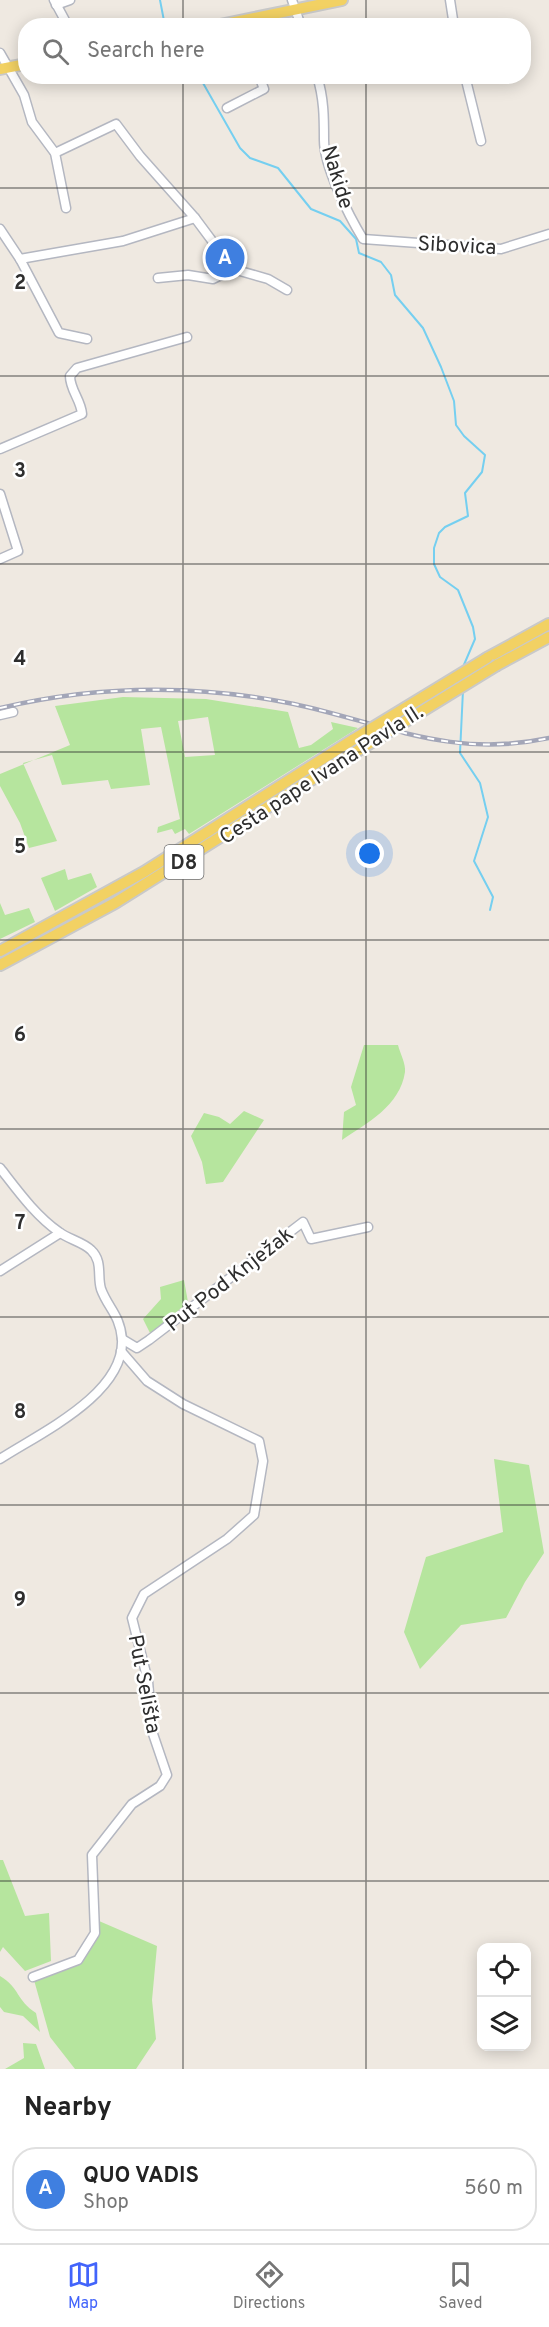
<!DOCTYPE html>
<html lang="en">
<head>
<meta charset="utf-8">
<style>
  :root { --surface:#fff; --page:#f2f2f2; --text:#222; --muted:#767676; --line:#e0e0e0; --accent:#4264fb }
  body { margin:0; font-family:Overpass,sans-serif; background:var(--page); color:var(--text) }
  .controls { position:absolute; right:18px; bottom:18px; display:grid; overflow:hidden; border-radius:12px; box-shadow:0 3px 15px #0003 }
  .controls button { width:54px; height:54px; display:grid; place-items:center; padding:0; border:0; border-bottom:2px solid var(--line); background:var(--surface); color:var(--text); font:30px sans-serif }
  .you { position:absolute; left:370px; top:854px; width:21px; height:21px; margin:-15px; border:4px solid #fff; border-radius:50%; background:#1a73e8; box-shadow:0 0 0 9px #1a73e833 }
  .badge { display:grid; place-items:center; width:39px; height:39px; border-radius:50%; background:var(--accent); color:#fff; font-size:20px; font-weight:700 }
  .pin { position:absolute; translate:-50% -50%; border:3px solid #fff; box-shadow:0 2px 6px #0006 }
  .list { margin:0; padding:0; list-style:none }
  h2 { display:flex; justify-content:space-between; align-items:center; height:78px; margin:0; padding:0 24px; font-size:26px }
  h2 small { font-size:20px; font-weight:400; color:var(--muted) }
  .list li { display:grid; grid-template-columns:39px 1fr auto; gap:18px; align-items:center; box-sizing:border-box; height:84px; margin:0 12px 12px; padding:0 12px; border:2px solid var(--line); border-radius:24px }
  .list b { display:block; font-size:22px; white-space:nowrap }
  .list p { margin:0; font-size:20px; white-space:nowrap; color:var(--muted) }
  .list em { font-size:20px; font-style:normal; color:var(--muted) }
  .icon { flex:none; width:33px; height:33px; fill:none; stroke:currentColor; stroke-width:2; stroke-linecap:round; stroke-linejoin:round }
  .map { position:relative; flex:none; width:549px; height:2069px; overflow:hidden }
  .search { position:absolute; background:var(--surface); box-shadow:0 3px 15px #0003; left:18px; right:18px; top:18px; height:66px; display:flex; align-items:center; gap:15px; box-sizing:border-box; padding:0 21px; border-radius:24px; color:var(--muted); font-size:22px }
  .sheet { height:174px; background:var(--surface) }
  nav { display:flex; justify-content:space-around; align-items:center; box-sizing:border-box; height:84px; border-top:2px solid var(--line); background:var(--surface); font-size:16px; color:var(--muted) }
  nav a { display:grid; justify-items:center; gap:3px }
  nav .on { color:var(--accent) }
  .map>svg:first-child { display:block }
  .green { fill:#b6e59e; fill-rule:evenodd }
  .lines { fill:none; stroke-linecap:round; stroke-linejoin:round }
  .stream { stroke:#75cff0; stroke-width:2 }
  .minor-casing { stroke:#b4b7c1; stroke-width:11 }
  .major-casing { stroke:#c9c9c9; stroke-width:14 }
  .minor { stroke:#fff; stroke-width:8 }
  .major { stroke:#f2d163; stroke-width:10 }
  .rail-casing { stroke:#a3a6b8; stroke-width:4.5 }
  .rail { stroke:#fff; stroke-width:2; stroke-dasharray:7; stroke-linecap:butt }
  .major-bridge-casing { stroke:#c9c9c9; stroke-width:14; stroke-linecap:butt }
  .major-bridge { stroke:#f2d163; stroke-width:10 }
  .grid { fill:none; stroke:#2e2e2e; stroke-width:1.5; stroke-opacity:0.55 }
  .labels { text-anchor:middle; stroke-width:5; stroke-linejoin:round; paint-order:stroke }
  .shield { fill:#fff; stroke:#6d6d6d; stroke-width:1.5 }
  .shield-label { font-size:20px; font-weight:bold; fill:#2e2e2e }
  .street-label { font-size:21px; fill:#2e2e2e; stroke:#fff }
  .grid-label { font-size:20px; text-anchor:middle; font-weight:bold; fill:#2e2e2e; stroke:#fff; stroke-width:5; stroke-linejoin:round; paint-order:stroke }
</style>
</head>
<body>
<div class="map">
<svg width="549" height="2069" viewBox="0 0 549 2069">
  <rect width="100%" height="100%" fill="#efe9e1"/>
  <g class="green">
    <path d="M123 697 206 699 288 712 299 748 311 745 333 729 331 722 358 728 189 834 185 829 175 834 172 829 157 833 158 827 180 819 161 727 141 729 150 785 111 789 108 780 62 785 52 755 23 763 57 841 29 848 20 823 0 786V774L70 745 55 706ZM208 717 215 755 185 757 178 721Z"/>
    <path d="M65 869 68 880 91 873 97 887 55 911 41 878Z"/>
    <path d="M0 903 5 915 29 908 35 922 0 939Z"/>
    <path d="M364 1045H398C400 1053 406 1064 405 1072 400 1106 367 1123 342 1140L344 1112 356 1105 351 1087Z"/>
    <path d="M244 1111 264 1120 223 1182 206 1184 202 1162 191 1136 204 1113 219 1117 230 1124Z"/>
    <path d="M184 1280 188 1302 151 1335 143 1319 161 1299 160 1287Z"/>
    <path d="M494 1459 529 1465 544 1553 525 1582 506 1618 461 1625 420 1669 404 1632 426 1557 503 1532Z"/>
    <path d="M0 1860H3L25 1916 49 1913 51 1961 25 1971 3 1947 0 1952Z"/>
    <path d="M99 1921 157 1946 152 2000 156 2039 136 2069H75L50 2037 34 1980 69 1966Z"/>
    <path d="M0 1976C20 1988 16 2000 36 2013L40 2032 23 2016 4 2012 0 2007Z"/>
    <path d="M23 2043 36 2044 45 2069H5L24 2058Z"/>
  </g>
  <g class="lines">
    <g class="stream">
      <path d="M160 0 165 26"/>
      <path d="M199 76 240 148 250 158 278 168 311 209 340 221 356 239 359 253 381 262 391 275 395 295 423 328 441 367 454 401 456 425 464 436 485 455 482 472 465 493 468 516 445 527 439 533 434 548V564L440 577 458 590 473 627 475 639 463 667"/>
      <path d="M463 690 460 753 480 783 488 817 474 861 493 897 490 910"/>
    </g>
    <defs>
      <g id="minor">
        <path d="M54 0 68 26"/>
        <path d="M292 0 301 26"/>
        <path d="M450 0 454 26"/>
        <path d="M56 5 70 0"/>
        <path d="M0 53 24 95 32 122 55 153 66 208"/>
        <path d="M317 76C324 98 324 118 324 140 324 167 349 216 363 239L501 249 549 234"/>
        <path d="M465 76 481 141"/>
        <path d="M227 108 264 89 259 76"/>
        <path d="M55 153 116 124 140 156 195 218 233 269 268 279 287 290"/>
        <path d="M0 229 20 259 59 333 87 339"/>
        <path d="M20 259 123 241 195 218"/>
        <path d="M158 278 188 275 213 279 233 269"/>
        <path d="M0 449 82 414C81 400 70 390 70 376L77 368 187 337"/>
        <path d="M0 494 18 551 0 559"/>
        <path d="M0 715 13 712"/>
        <path d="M0 1168C18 1191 35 1215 59 1232 68 1239 83 1242 91 1250 103 1261 97 1276 101 1289 108 1308 120 1315 122 1339 125 1394 40 1433 0 1459"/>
        <path d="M0 1271 60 1233"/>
        <path d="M122 1339 137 1348 149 1340 303 1222 311 1239 368 1227"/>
        <path d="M33 1977 78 1960 95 1933 92 1855 132 1804 160 1786 167 1775 152 1731 148 1681 132 1618 144 1594 227 1539 254 1515 263 1461 259 1441 183 1404 147 1381 121 1351"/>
      </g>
      <g id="major">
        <path d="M215 26 342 0"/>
        <path d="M0 69 26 64"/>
        <path d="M487 658 549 624"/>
        <path d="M497 665 549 637"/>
        <path d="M0 951 144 872 354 739"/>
        <path d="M0 965 115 903 362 748"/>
      </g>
    </defs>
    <use href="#minor" class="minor-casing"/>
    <use href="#major" class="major-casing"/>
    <use href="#minor" class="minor"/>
    <use href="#major" class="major"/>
    <defs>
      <path id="rail" d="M0 708C97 685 197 684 294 704 386 724 451 759 549 738"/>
    </defs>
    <use href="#rail" class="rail-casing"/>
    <use href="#rail" class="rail"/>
    <defs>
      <g id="major-bridge">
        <path d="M354 739 487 658"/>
        <path d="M362 748 497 665"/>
      </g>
    </defs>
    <use href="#major-bridge" class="major-bridge-casing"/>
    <use href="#major-bridge" class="major-bridge"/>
  </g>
  <path class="grid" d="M183 0V26M366 0V26M183 76V2069M366 76V2069M0 188H549M0 376H549M0 564H549M0 752H549M0 940H549M0 1129H549M0 1317H549M0 1505H549M0 1693H549M0 1881H549"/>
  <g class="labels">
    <rect class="shield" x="164.5" y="845" width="39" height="34" rx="4.5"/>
    <g class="shield-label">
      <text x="184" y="869">D8</text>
    </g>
    <g class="street-label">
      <text transform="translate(338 177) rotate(73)" y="7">Nakide</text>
      <text transform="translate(457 245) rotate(3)" y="7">Sibovica</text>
      <text transform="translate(321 774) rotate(-33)" y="7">Cesta pape Ivana Pavla II.</text>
      <text transform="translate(229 1279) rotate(-38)" y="7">Put Pod Knježak</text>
      <text transform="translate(145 1684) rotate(79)" y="7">Put Selišta</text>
    </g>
  </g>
  <g class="grid-label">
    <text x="20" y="289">2</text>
    <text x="20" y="477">3</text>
    <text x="20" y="665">4</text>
    <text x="20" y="853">5</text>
    <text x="20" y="1041">6</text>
    <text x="20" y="1229">7</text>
    <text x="20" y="1418">8</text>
    <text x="20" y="1606">9</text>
  </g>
</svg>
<div class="controls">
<button><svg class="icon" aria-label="locate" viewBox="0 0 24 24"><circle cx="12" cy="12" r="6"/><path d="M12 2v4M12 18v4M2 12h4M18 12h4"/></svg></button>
<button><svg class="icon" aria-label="layers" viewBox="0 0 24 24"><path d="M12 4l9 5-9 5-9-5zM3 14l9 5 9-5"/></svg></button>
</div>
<div class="you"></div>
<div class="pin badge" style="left:225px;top:258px;background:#3f7fe0">A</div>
<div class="search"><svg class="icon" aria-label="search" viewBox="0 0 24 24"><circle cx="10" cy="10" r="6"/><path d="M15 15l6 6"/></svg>Search here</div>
</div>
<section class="sheet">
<h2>Nearby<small></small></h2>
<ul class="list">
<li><span class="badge" style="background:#3f7fe0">A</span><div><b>QUO VADIS</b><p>Shop</p></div><em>560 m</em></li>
</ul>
</section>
<nav>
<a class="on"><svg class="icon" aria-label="map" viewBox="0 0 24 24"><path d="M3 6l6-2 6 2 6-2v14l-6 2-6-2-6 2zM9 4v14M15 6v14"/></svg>Map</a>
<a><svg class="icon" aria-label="directions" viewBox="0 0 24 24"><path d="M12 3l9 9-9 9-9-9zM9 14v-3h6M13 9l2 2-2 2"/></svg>Directions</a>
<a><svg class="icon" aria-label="saved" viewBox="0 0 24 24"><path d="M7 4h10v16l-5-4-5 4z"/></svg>Saved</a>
</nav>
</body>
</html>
